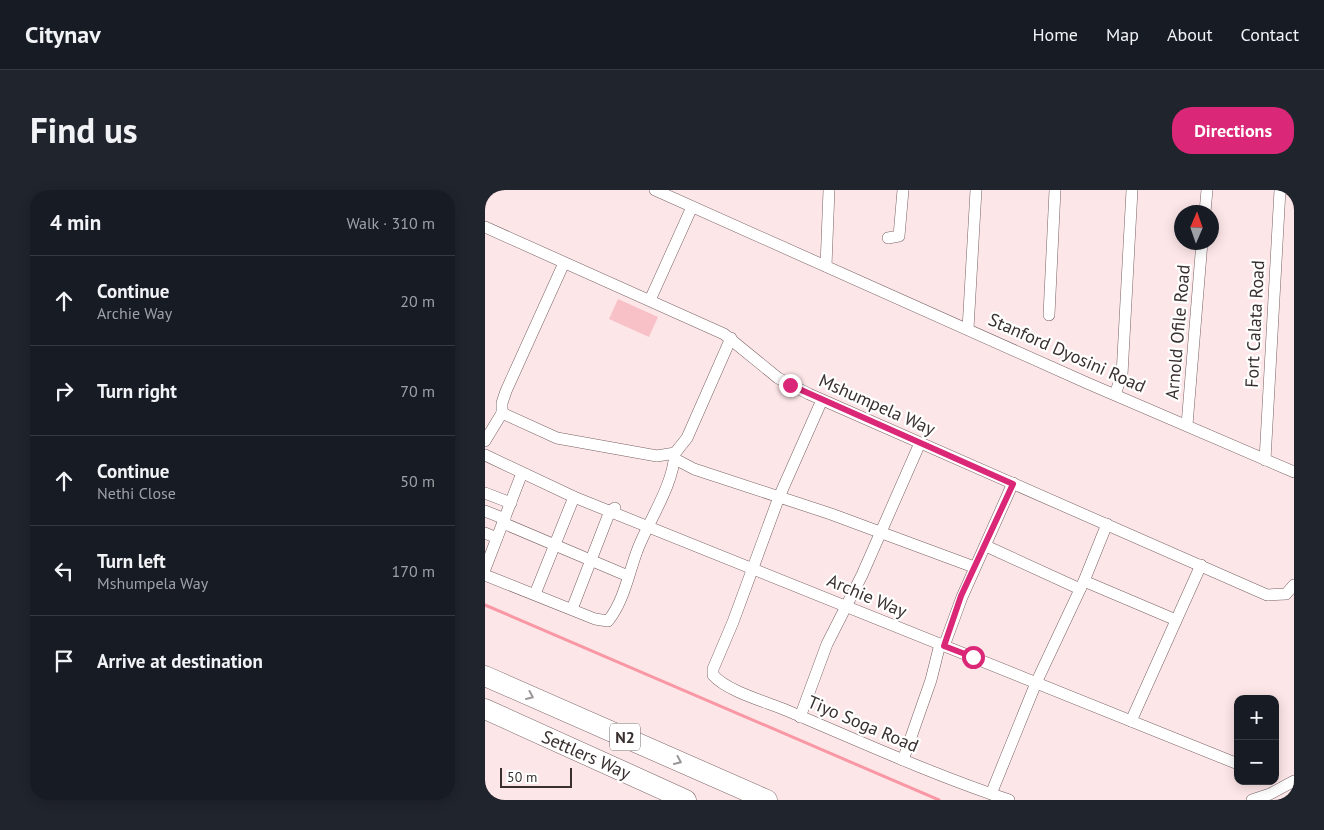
<!DOCTYPE html>
<html lang="en">
<head>
<meta charset="utf-8">
<style>
  :root { --surface:#171b24; --page:#20242c; --text:#f1f3f6; --muted:#9ea1a6; --line:#363941; --accent:#db2777 }
  body { margin:0; font-family:"PT Sans",sans-serif; background:var(--page); color:var(--text) }
  .controls { position:absolute; right:15px; bottom:15px; display:grid; overflow:hidden; border-radius:10px; box-shadow:0 2px 12px #0003 }
  .controls button { width:45px; height:45px; display:grid; place-items:center; padding:0; border:0; border-bottom:1px solid var(--line); background:var(--surface); color:var(--text); font:25px sans-serif }
  .compass { position:absolute; left:689px; top:15px; width:45px; height:45px; border-radius:50%; background:var(--surface); box-shadow:0 2px 12px #0003; rotate:2deg }
  .scale { position:absolute; left:15px; bottom:12px; width:72px; box-sizing:border-box; padding-left:5px; border:2px solid #392f2f; border-top:0; font-size:14px; line-height:18px; white-space:nowrap; color:#392f2f; -webkit-text-stroke:4px #fff; paint-order:stroke }
  .stop { position:absolute; width:15px; height:15px; margin:-11px; border:4px solid #db2777; border-radius:50%; background:#fff }
  .stop.end { background:#db2777; border-color:#fff; box-shadow:0 1px 5px #0008 }
  .list { margin:0; padding:0; list-style:none }
  h2 { display:flex; justify-content:space-between; align-items:center; height:65px; margin:0; padding:0 20px; font-size:21px }
  h2 small { font-size:16px; font-weight:400; color:var(--muted) }
  .list li { display:grid; grid-template-columns:32px 1fr auto; gap:15px; align-items:center; box-sizing:border-box; height:90px; padding:0 20px; border-top:1px solid var(--line) }
  .list b { display:block; font-size:19px; white-space:nowrap }
  .list p { margin:0; font-size:16px; white-space:nowrap; color:var(--muted) }
  .list em { font-size:16px; font-style:normal; color:var(--muted) }
  .icon { flex:none; width:28px; height:28px; fill:none; stroke:currentColor; stroke-width:2; stroke-linecap:round; stroke-linejoin:round }
  .map { position:relative; flex:none; width:809px; height:610px; overflow:hidden; border-radius:20px }
  header { display:flex; align-items:center; gap:30px; box-sizing:border-box; height:70px; padding:0 25px; background:var(--surface); border-bottom:1px solid var(--line) }
  header strong { font-size:24px }
  nav { display:flex; gap:28px; margin-inline-start:auto; font-size:18px }
  .intro { display:flex; align-items:center; justify-content:space-between; box-sizing:border-box; height:120px; padding:0 30px }
  h1 { margin:0; font-size:35px }
  .button { padding:12px 22px; border-radius:20px; background:var(--accent); color:#fff; font-size:18px; font-weight:700 }
  main { display:flex; gap:30px; padding:0 30px }
  aside { flex:1; background:var(--surface); border-radius:20px; box-shadow:0 2px 12px #0003 }
  .map>svg:first-child { display:block }
  .green { fill:#f8c1c7 }
  .lines { fill:none; stroke-linecap:round; stroke-linejoin:round }
  .stream { stroke:#f998a4; stroke-width:3 }
  .street-casing { stroke:#796163; stroke-width:12 }
  .highway-casing { stroke:#796163; stroke-width:21 }
  .street { stroke:#fff; stroke-width:11 }
  .highway { stroke:#fff; stroke-width:20 }
  .oneway { stroke:#9c9797 }
  .route { stroke:#db2777; stroke-width:6 }
  .labels { text-anchor:middle; stroke-width:4.5; stroke-linejoin:round; paint-order:stroke }
  .shield { fill:#fff; stroke:#746d6d; stroke-width:1 }
  .shield-label { font-size:16px; font-weight:bold; fill:#392f2f }
  .street-label { font-size:18px; fill:#392f2f; stroke:#fff }
</style>
</head>
<body>
<header>
<strong>Citynav</strong>
<nav><a>Home</a><a>Map</a><a>About</a><a>Contact</a></nav>
</header>
<div class="intro"><h1>Find us</h1><a class="button">Directions</a></div>
<main>
<aside>
<h2>4 min<small>Walk · 310 m</small></h2>
<ul class="list">
<li><svg class="icon" aria-label="ahead" viewBox="0 0 24 24"><path d="M12 20V5M6 11l6-6 6 6"/></svg><div><b>Continue</b><p>Archie Way</p></div><em>20 m</em></li>
<li><svg class="icon" aria-label="right" viewBox="0 0 24 24"><path d="M7 20v-9h11M14 6l5 5-5 5"/></svg><div><b>Turn right</b></div><em>70 m</em></li>
<li><svg class="icon" aria-label="ahead" viewBox="0 0 24 24"><path d="M12 20V5M6 11l6-6 6 6"/></svg><div><b>Continue</b><p>Nethi Close</p></div><em>50 m</em></li>
<li><svg class="icon" aria-label="left" viewBox="0 0 24 24"><path d="M17 20v-9H6M10 6l-5 5 5 5"/></svg><div><b>Turn left</b><p>Mshumpela Way</p></div><em>170 m</em></li>
<li><svg class="icon" aria-label="arrive" viewBox="0 0 24 24"><path d="M6 21V4h12l-3 4 3 4H6"/></svg><div><b>Arrive at destination</b></div></li>
</ul>
</aside>
<div class="map">
<svg width="809" height="610" viewBox="0 0 809 610">
  <rect width="100%" height="100%" fill="#fde6e8"/>
  <path class="green" d="M133 109 173 127 164 147 124 129Z"/>
  <g class="lines">
    <path class="stream" d="M0 415 454 610"/>
    <defs>
      <g id="street">
        <path d="M170 0 602 193 809 282"/>
        <path d="M720 22 722 0"/>
        <path d="M0 37 239 144 293 188 324 204 782 405 801 404 809 395"/>
        <path d="M403 48 414 46 418 0"/>
        <path d="M79 73 21 201 17 213V223L72 248 172 266 190 263 202 248 246 148"/>
        <path d="M341 76 344 0"/>
        <path d="M165 110 207 17"/>
        <path d="M564 125 570 0"/>
        <path d="M483 139 491 0"/>
        <path d="M630 204 637 185 647 0"/>
        <path d="M337 210 294 307 248 432 228 479V485C243 502 282 512 303 521 376 552 449 585 524 610"/>
        <path d="M702 235 717 52"/>
        <path d="M0 251 17 223"/>
        <path d="M0 265 89 307 753 574"/>
        <path d="M190 269 209 279 346 324 489 377"/>
        <path d="M780 270 795 0"/>
        <path d="M0 303 26 313"/>
        <path d="M0 321 20 329"/>
        <path d="M18 333 143 386"/>
        <path d="M0 343 12 348"/>
        <path d="M501 356 595 399"/>
        <path d="M0 379 37 283"/>
        <path d="M0 385 110 429 123 431C140 410 144 380 154 356 166 327 188 295 190 263"/>
        <path d="M599 391 691 430"/>
        <path d="M50 404 89 307"/>
        <path d="M87 419 125 321 130 318"/>
        <path d="M459 456 477 407 528 293"/>
        <path d="M315 527 342 454 377 385 435 253"/>
        <path d="M646 531 716 375"/>
        <path d="M418 570 446 490 455 454"/>
        <path d="M506 604 551 493 599 391 622 334"/>
        <path d="M767 610 785 604 809 591"/>
      </g>
      <g id="highway">
        <path d="M0 486 282 610"/>
        <path d="M0 519 201 610"/>
      </g>
    </defs>
    <use href="#street" class="street-casing"/>
    <use href="#highway" class="highway-casing"/>
    <use href="#street" class="street"/>
    <use href="#highway" class="highway"/>
  </g>
  <defs><path id="oneway-chevron" d="M-2-3.5L2.5 0L-2 3.5" fill="none" stroke-width="1.6" stroke-linecap="round" stroke-linejoin="round" transform="scale(1.25)"/></defs>
  <g class="oneway">
    <use href="#oneway-chevron" transform="translate(45 506) rotate(24)"/>
    <use href="#oneway-chevron" transform="translate(193 571) rotate(24)"/>
  </g>
  <g class="lines">
    <path class="route" d="M305 195 528 294 476 406 459 456 488 467"/>
  </g>
  <g class="labels">
    <rect class="shield" x="125" y="533.5" width="30" height="27" rx="4"/>
    <g class="shield-label">
      <text x="140" y="553">N2</text>
    </g>
    <g class="street-label">
      <text transform="translate(770 134) rotate(-87)" y="6">Fort Calata Road</text>
      <text transform="translate(693 142) rotate(-85)" y="6">Arnold Ofile Road</text>
      <text transform="translate(582 163) rotate(24)" y="6">Stanford Dyosini Road</text>
      <text transform="translate(392 215) rotate(24)" y="6">Mshumpela Way</text>
      <text transform="translate(382 406) rotate(23)" y="6">Archie Way</text>
      <text transform="translate(378 534) rotate(23)" y="6">Tiyo Soga Road</text>
      <text transform="translate(101 565) rotate(24)" y="6">Settlers Way</text>
    </g>
  </g>
</svg>
<div class="controls">
<button>+</button>
<button>−</button>
</div>
<svg class="compass" viewBox="-18 -18 36 36"><path d="M0-13l5 13h-10z" fill="#e53935"/><path d="M0 13l5-13h-10z" fill="#9ea1a6"/></svg>
<div class="scale">50 m</div>
<div class="stop" style="left:488px;top:467px"></div>
<div class="stop end" style="left:305px;top:195px"></div>
</div>
</main>
</body>
</html>
